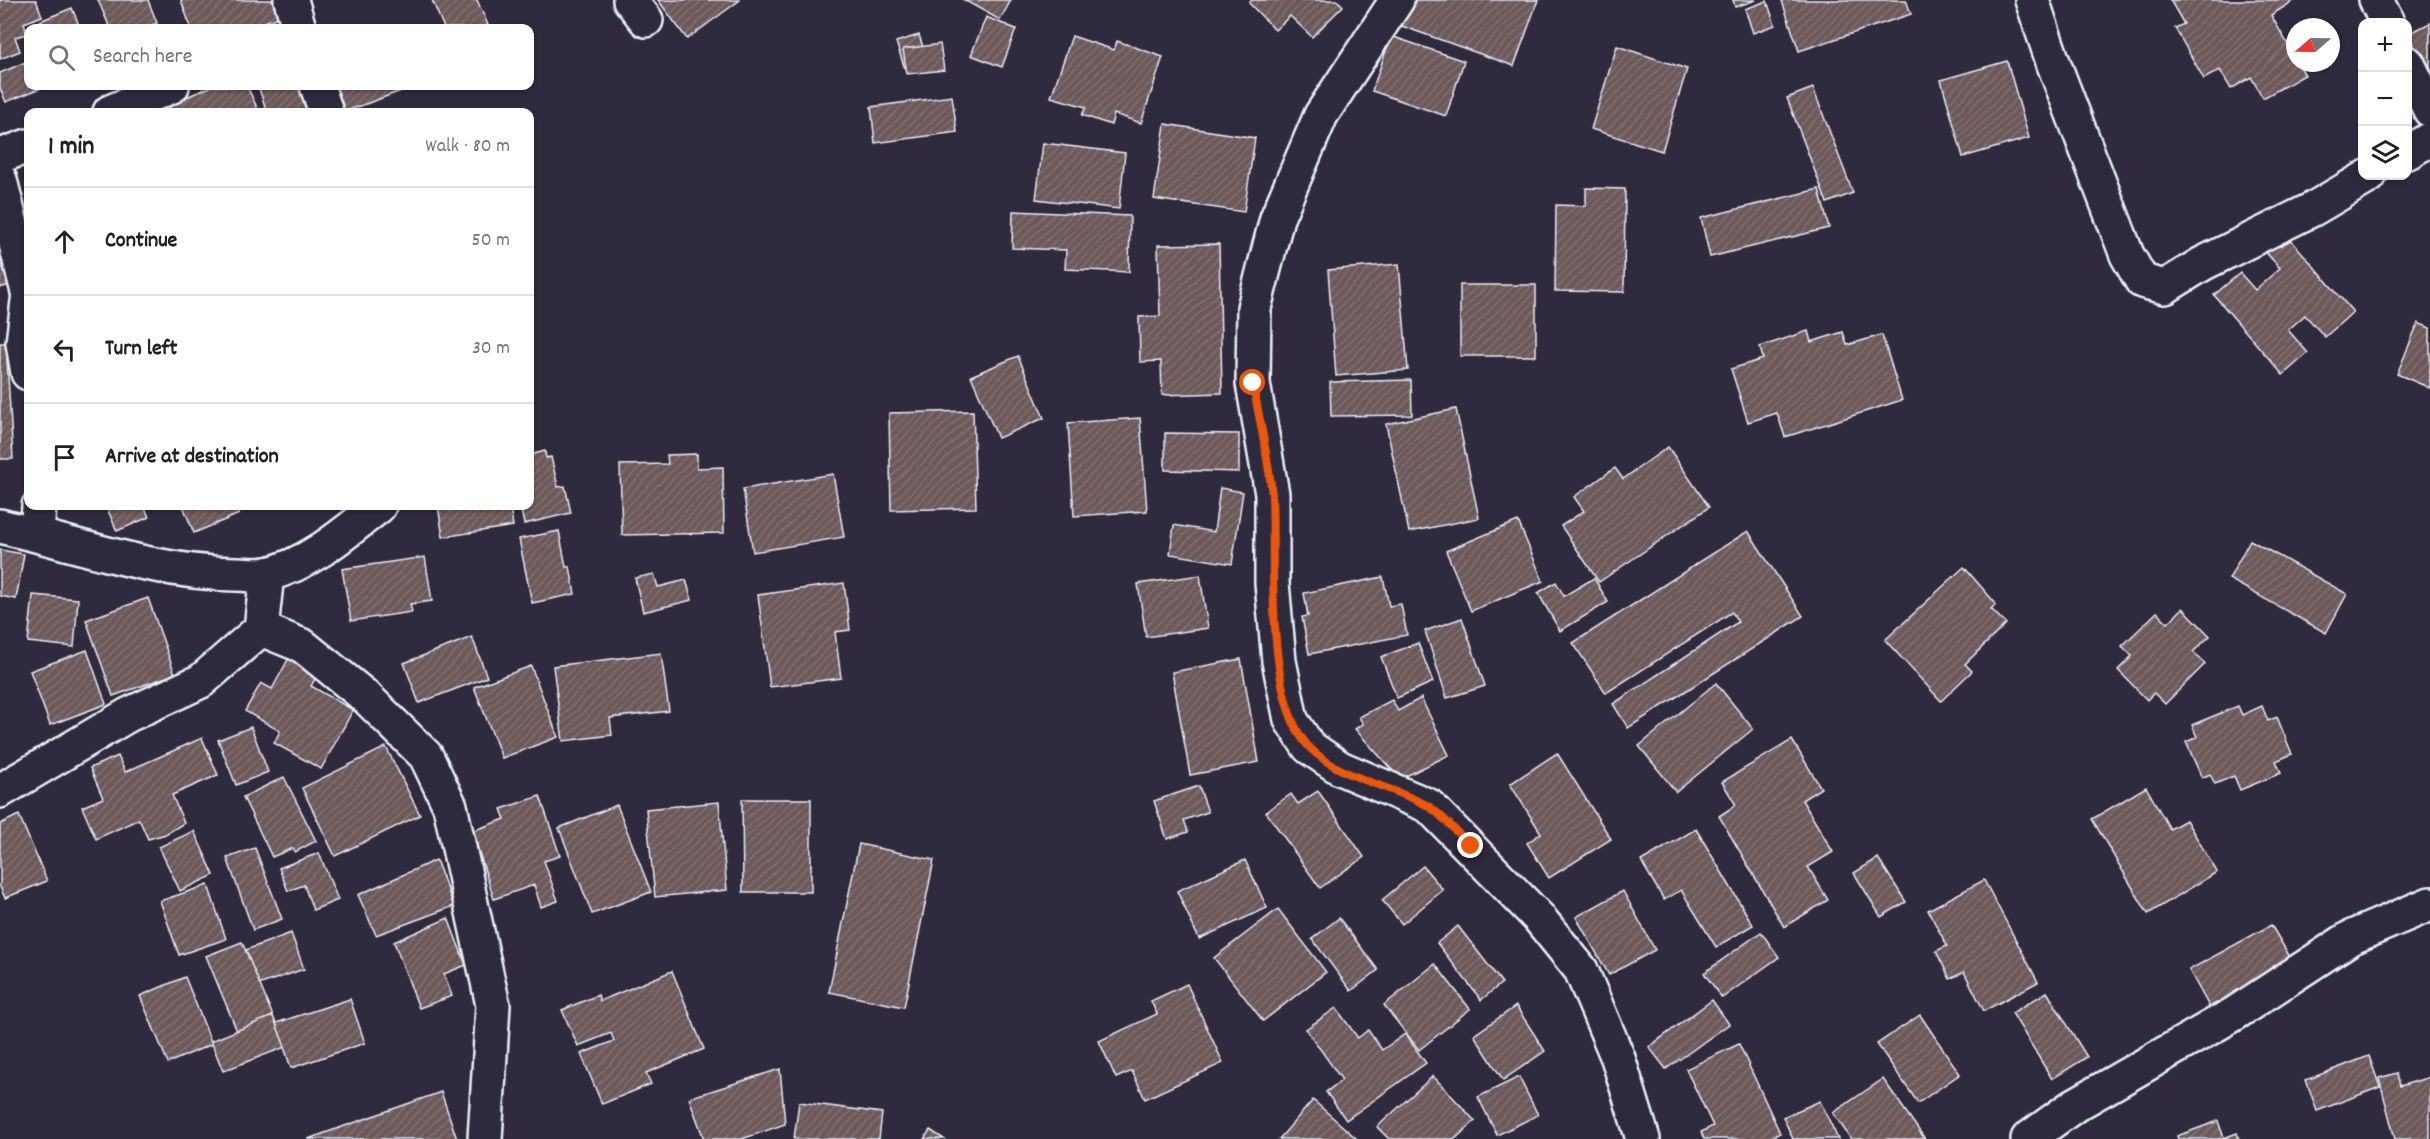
<!DOCTYPE html>
<html lang="en">
<head>
<meta charset="utf-8">
<style>
  :root { --surface:#fff; --page:#f6f6f6; --text:#202124; --muted:#757577; --line:#e0e0e0 }
  body { margin:0; font-family:Dekko,sans-serif; background:var(--page); color:var(--text) }
  .controls { position:absolute; right:18px; top:18px; display:grid; overflow:hidden; border-radius:12px; box-shadow:0 2px 4px #0004 }
  .controls button { width:54px; height:54px; display:grid; place-items:center; padding:0; border:0; border-bottom:2px solid var(--line); background:var(--surface); color:var(--text); font:30px sans-serif }
  .compass { position:absolute; left:2286px; top:18px; width:54px; height:54px; border-radius:50%; background:var(--surface); box-shadow:0 2px 4px #0004; rotate:250deg }
  .stop { position:absolute; width:18px; height:18px; margin:-14px; border:4px solid #ea580c; border-radius:50%; background:#fff }
  .stop.end { background:#ea580c; border-color:#fff; box-shadow:0 2px 6px #0008 }
  .list { margin:0; padding:0; list-style:none }
  h2 { display:flex; justify-content:space-between; align-items:center; height:78px; margin:0; padding:0 24px; font-size:26px }
  h2 small { font-size:20px; font-weight:400; color:var(--muted) }
  .list li { display:grid; grid-template-columns:39px 1fr auto; gap:18px; align-items:center; box-sizing:border-box; height:108px; padding:0 24px; border-top:2px solid var(--line) }
  .list b { display:block; font-size:22px; white-space:nowrap }
  .list em { font-size:20px; font-style:normal; color:var(--muted) }
  .icon { flex:none; width:33px; height:33px; fill:none; stroke:currentColor; stroke-width:2; stroke-linecap:round; stroke-linejoin:round }
  .map { position:relative; flex:none; width:2430px; height:1139px; overflow:hidden }
  .search { position:absolute; background:var(--surface); box-shadow:0 2px 4px #0004; left:24px; top:24px; width:510px; height:66px; display:flex; align-items:center; gap:15px; box-sizing:border-box; padding:0 21px; border-radius:12px; color:var(--muted); font-size:22px }
  .panel { position:absolute; background:var(--surface); box-shadow:0 2px 4px #0004; left:24px; top:108px; width:510px; height:402px; border-radius:12px }
  .map>svg:first-child { display:block }
  .building { fill:url(#building-hatch); stroke:#e8f1f8; stroke-width:1.5 }
  .lines { fill:none; stroke-linecap:round; stroke-linejoin:round }
  .street-casing { stroke:#e8f1f8; stroke-width:38 }
  .street { stroke:#2f2a3d; stroke-width:33 }
  .route { stroke:#ea580c; stroke-width:8 }
</style>
</head>
<body>
<div class="map">
<svg width="2430" height="1139" viewBox="0 0 2430 1139">
  <defs>
    <pattern id="building-hatch" width="6" height="6" patternUnits="userSpaceOnUse" patternTransform="scale(1.5)"><rect width="6" height="6" fill="#6d595a"/><path d="M-1 1l2-2M0 6l6-6M5 7l2-2" fill="none" stroke="#827172"/></pattern>
  </defs>
  <rect width="100%" height="100%" fill="#2f2a3d"/>
  <filter id="ink" filterUnits="userSpaceOnUse"><feTurbulence type="fractalNoise" baseFrequency=".0167" numOctaves="2"/><feDisplacementMap in="SourceGraphic" scale="12" xChannelSelector="R" yChannelSelector="G"/><feConvolveMatrix kernelMatrix="1 2 1 2 8 2 1 2 1" color-interpolation-filters="sRGB"/></filter>
  <g filter="url(#ink)">
    <g class="building">
      <path d="M0 0H36L42 16 24 23 27 34 15 37 20 51 0 59Z"/>
      <path d="M98 0H148L157 23 144 28H110Z"/>
      <path d="M181 0H280L285 15 246 28H191Z"/>
      <path d="M432 0H477L488 25 479 28H444Z"/>
      <path d="M658 0H740L687 39Z"/>
      <path d="M964 0H1011L1000 20Z"/>
      <path d="M1252 0H1337L1343 6 1312 37 1290 16 1275 30 1249 3Z"/>
      <path d="M1408 0H1538L1514 66 1399 25Z"/>
      <path d="M1733 0H1756L1735 7Z"/>
      <path d="M1785 0H1906L1911 14 1799 51 1782 1Z"/>
      <path d="M2170 0H2295L2271 15 2295 57V63H2298L2305 75 2263 98 2251 77 2231 89 2220 70 2204 79 2175 28 2184 24Z"/>
      <path d="M1767 1 1775 25 1753 33 1745 9Z"/>
      <path d="M72 8 80 28H43L40 21Z"/>
      <path d="M986 17 1016 29 1002 67 971 55Z"/>
      <path d="M2430 23V76L2408 34Z"/>
      <path d="M919 35 929 65 906 72 896 42Z"/>
      <path d="M1072 36 1114 50 1117 41 1163 57 1141 123 1114 114 1111 125 1082 115 1086 107 1051 97Z"/>
      <path d="M1391 36 1464 61 1446 116 1372 91Z"/>
      <path d="M940 44 944 70 907 74 903 49Z"/>
      <path d="M1617 46 1687 69 1662 151 1591 129Z"/>
      <path d="M28 61V86H46L6 102 0 88V73Z"/>
      <path d="M2007 61 2029 138 1963 157 1941 80Z"/>
      <path d="M212 86H247L259 112H171L168 105Z"/>
      <path d="M258 86H306L316 112H267Z"/>
      <path d="M333 86H408L409 88 344 112Z"/>
      <path d="M1813 88 1853 193 1827 203 1787 98Z"/>
      <path d="M952 96 957 132 875 143 871 107Z"/>
      <path d="M1165 124 1255 138 1244 212 1154 199Z"/>
      <path d="M1043 143 1125 153 1119 209 1036 199Z"/>
      <path d="M1586 188 1625 189 1624 292 1555 291 1556 205 1586 206Z"/>
      <path d="M1819 189 1829 228 1710 257 1701 218Z"/>
      <path d="M1013 211 1130 216 1129 272 1065 269 1066 250 1012 248Z"/>
      <path d="M2280 227 2353 312 2325 337 2305 315 2288 330 2308 353 2283 375 2214 295 2240 273 2255 290 2280 268 2260 246Z"/>
      <path d="M0 231 19 282 0 288Z"/>
      <path d="M1219 244 1222 393 1162 395 1161 361 1140 362 1139 317 1160 316 1158 245Z"/>
      <path d="M1399 264 1408 370 1336 376 1328 270Z"/>
      <rect x="1460" y="285" width="76" height="71"/>
      <path d="M2418 323 2430 328V388L2397 374Z"/>
      <path d="M1808 331 1811 342 1843 332 1847 345 1882 335 1902 400 1785 437 1777 413 1748 422 1731 369 1763 359 1760 347Z"/>
      <path d="M0 343H6L13 459H0Z"/>
      <path d="M1018 356 1044 418 998 438 971 376Z"/>
      <path d="M1411 380 1412 415 1331 416 1330 382Z"/>
      <path d="M1456 409 1479 518 1409 532 1386 424Z"/>
      <path d="M973 411 976 508 891 510 889 413Z"/>
      <path d="M1140 418 1147 511 1074 516 1068 423Z"/>
      <path d="M1165 433 1239 434V472L1165 470Z"/>
      <path d="M1668 447 1709 507 1599 582 1561 526 1584 511 1574 497 1615 468 1623 479Z"/>
      <path d="M545 451 546 458 551 457 558 487 565 486 571 513 524 524 520 506H530V455Z"/>
      <path d="M697 454V468L723 467 724 533 622 535 620 465 668 464 667 455Z"/>
      <path d="M833 474 844 537 753 552 743 489Z"/>
      <path d="M1220 488 1243 492 1232 564 1170 554 1174 525 1214 532Z"/>
      <path d="M106 506H144L149 517 117 531Z"/>
      <path d="M183 506H236L239 514 194 533Z"/>
      <path d="M438 506H510L513 526 443 537Z"/>
      <path d="M1518 521 1543 581 1471 611 1446 551Z"/>
      <path d="M559 531 566 567H570L575 594 532 603 519 539Z"/>
      <path d="M1748 531 1803 616 1628 728 1613 704 1738 622 1732 612 1606 693 1573 643Z"/>
      <path d="M2250 540 2347 594 2326 633 2229 579Z"/>
      <path d="M0 550 24 554 16 599 0 596Z"/>
      <path d="M425 557 432 601 410 604 412 612 351 621 342 569Z"/>
      <path d="M1964 567 1996 604 1991 609 2006 624 1965 664 1972 671 1941 701 1885 640Z"/>
      <path d="M654 574 658 587 686 580 692 600 643 612 635 578Z"/>
      <path d="M1200 575 1208 628 1146 637 1138 584Z"/>
      <path d="M1383 577 1389 606 1401 604 1407 635 1309 654 1302 617 1308 616 1304 593Z"/>
      <path d="M1594 578 1608 602 1560 631 1538 593 1556 582 1564 596Z"/>
      <path d="M844 583 850 630 835 632 841 678 770 687 758 595Z"/>
      <path d="M33 595 78 599 74 647 28 642Z"/>
      <path d="M148 598 175 674 113 696 86 620Z"/>
      <path d="M2183 608 2210 636 2193 652 2205 664 2165 704 2154 693 2147 700 2118 670 2132 656 2122 646 2157 612 2168 623Z"/>
      <path d="M1462 618 1485 686 1447 698 1425 631Z"/>
      <path d="M472 637 487 677 419 703 404 663Z"/>
      <path d="M1418 643 1433 682 1397 698 1381 657Z"/>
      <path d="M87 650 106 704 50 725 30 671Z"/>
      <path d="M661 653 669 711 610 718 612 735 563 741 553 666Z"/>
      <path d="M290 656 319 672 311 686 353 710 321 769 274 743 280 731 245 711 261 683 272 689Z"/>
      <path d="M1241 659 1259 762 1190 775 1172 672Z"/>
      <path d="M531 666 558 737 502 758 474 687Z"/>
      <path d="M1716 683 1753 729 1676 792 1639 746Z"/>
      <path d="M1421 698 1449 755 1400 779 1355 729 1363 724 1359 717 1392 700 1398 711Z"/>
      <path d="M2238 706 2242 715 2262 706 2268 721 2277 717 2292 754 2276 761 2281 773 2240 790 2234 776 2215 784 2210 774 2202 778 2186 742 2197 737 2192 725Z"/>
      <path d="M251 727 268 772 236 785 218 740Z"/>
      <path d="M202 738 218 775 172 795 184 823 166 834 148 839 139 819 96 839 82 807 103 798 90 768 118 756 125 772Z"/>
      <path d="M1792 740 1821 788 1802 800 1833 852 1808 867 1828 900 1784 927 1719 816 1736 805 1722 782Z"/>
      <path d="M386 747 420 815 335 856 302 788Z"/>
      <path d="M1557 753 1611 839 1549 878 1527 843 1541 833 1510 784Z"/>
      <path d="M284 777 316 841 295 852 293 848 272 857 243 797Z"/>
      <path d="M1199 786 1208 812 1184 820 1188 832 1167 839 1154 801Z"/>
      <path d="M2146 787 2170 829 2186 820 2217 872 2148 914 2092 819Z"/>
      <path d="M1318 791 1364 857 1320 888 1266 812 1291 794 1298 804Z"/>
      <path d="M540 796 560 856 544 861 558 901 541 907 534 885 494 899 472 831 505 819 501 809Z"/>
      <path d="M742 799H811V892H743Z"/>
      <path d="M719 802 727 890 655 897 646 809Z"/>
      <path d="M617 805 651 892 592 914 559 828Z"/>
      <path d="M19 815 47 881 5 898 0 887V824Z"/>
      <path d="M1696 829 1753 925 1716 947 1681 890 1664 900 1641 861Z"/>
      <path d="M194 831 214 875 180 891 159 847Z"/>
      <path d="M859 844 934 860 904 1007 829 992Z"/>
      <path d="M255 848 282 919 253 930 227 858Z"/>
      <path d="M319 853 338 900 313 910 304 885 288 891 279 868Z"/>
      <path d="M1878 858 1906 902 1881 917 1854 873Z"/>
      <path d="M436 860 454 906 376 935 358 895Z"/>
      <path d="M1245 860 1267 908 1199 939 1177 891Z"/>
      <path d="M1423 866 1443 890 1402 924 1382 900Z"/>
      <path d="M1984 880 2038 982 1984 1011 1964 972 1950 979 1936 951 1947 946 1928 910Z"/>
      <path d="M208 885 226 939 179 955 160 901Z"/>
      <path d="M1623 891 1655 950 1609 975 1576 917Z"/>
      <path d="M1278 909 1326 972 1263 1021 1214 958Z"/>
      <path d="M448 918 466 965 444 974 452 996 419 1008 394 942Z"/>
      <path d="M1339 918 1378 970 1351 991 1312 939Z"/>
      <path d="M2271 925 2294 964 2211 1010 2189 970Z"/>
      <path d="M1458 926 1502 983 1481 1000 1437 943Z"/>
      <path d="M1761 932 1779 957 1722 998 1704 973Z"/>
      <path d="M291 933 304 969 258 985 246 950Z"/>
      <path d="M242 942 273 1016 237 1031 206 956Z"/>
      <path d="M1435 964 1470 1009 1419 1050 1384 1005Z"/>
      <path d="M672 971 704 1049 646 1073 651 1084 602 1104 581 1054 614 1041 611 1033 578 1046 562 1010 598 995 600 1001Z"/>
      <path d="M185 977 212 1044 168 1063 140 996Z"/>
      <path d="M1187 984 1223 1063 1145 1099 1132 1071 1116 1078 1099 1041 1157 1014 1151 1001Z"/>
      <path d="M2047 992 2087 1057 2052 1079 2012 1013Z"/>
      <path d="M350 999 365 1043 291 1068 276 1023Z"/>
      <path d="M1712 1000 1729 1024 1666 1069 1649 1047Z"/>
      <path d="M1516 1006 1545 1051 1503 1080 1474 1035Z"/>
      <path d="M1336 1008 1358 1038 1368 1030 1382 1050 1405 1034 1426 1063 1346 1120 1326 1092 1342 1080 1306 1029Z"/>
      <path d="M1920 1015 1960 1074 1918 1103 1877 1044Z"/>
      <path d="M273 1016 285 1047 223 1071 211 1041Z"/>
      <path d="M1739 1044 1780 1133 1768 1139H1704L1701 1132 1713 1126 1686 1069Z"/>
      <path d="M2369 1056 2380 1087 2317 1111 2306 1080Z"/>
      <path d="M780 1069 785 1124 742 1139H704L689 1098Z"/>
      <path d="M2397 1073 2400 1086 2430 1077V1139H2395L2379 1078Z"/>
      <path d="M1433 1076 1475 1121 1455 1139H1389L1377 1127Z"/>
      <path d="M1519 1077 1538 1115 1497 1135 1478 1097Z"/>
      <path d="M1883 1079 1925 1139H1851L1833 1113Z"/>
      <path d="M441 1092 457 1139H308Z"/>
      <path d="M1313 1100 1357 1139H1279Z"/>
      <path d="M1820 1101 1838 1139H1793L1783 1117Z"/>
      <path d="M799 1102 882 1113 879 1139H794Z"/>
      <path d="M2218 1121 2224 1138 2237 1133 2239 1139H2178L2177 1136Z"/>
      <path d="M930 1130 944 1139H924Z"/>
    </g>
    <g class="lines">
      <defs>
        <g id="street">
          <path d="M291 0 299 28"/>
          <path d="M630 0 646 20"/>
          <path d="M1397 0 1321 115 1277 218 1254 308 1253 383 1272 494V583L1279 661 1291 720 1309 747 1340 768 1429 806 1539 918 1581 970 1618 1058 1643 1139"/>
          <path d="M2032 0 2053 62 2127 255 2142 281 2165 287 2202 264 2313 209 2369 176"/>
          <path d="M2376 0 2387 22"/>
          <path d="M2408 64 2430 110"/>
          <path d="M317 86 326 112"/>
          <path d="M110 112 172 86"/>
          <path d="M2408 152 2430 139"/>
          <path d="M0 156 28 146"/>
          <path d="M0 180 28 292"/>
          <path d="M28 301 23 343 28 373"/>
          <path d="M0 526C78 544 155 573 236 574 246 574 258 576 268 574 310 564 346 532 379 506"/>
          <path d="M37 534 39 506"/>
          <path d="M261 629 303 646 366 697 426 756 450 806 493 1005 485 1139"/>
          <path d="M0 791 128 715 201 681 261 629 267 574"/>
          <path d="M2028 1139 2075 1105 2234 1014 2350 938 2430 904"/>
        </g>
      </defs>
      <use href="#street" class="street-casing"/>
      <use href="#street" class="street"/>
    </g>
  </g>
  <g class="lines" filter="url(#ink)">
    <path class="route" d="M1253 383C1259 420 1269 458 1272 496 1275 557 1264 703 1310 748 1341 779 1390 785 1428 806 1443 815 1457 834 1471 846"/>
  </g>
</svg>
<div class="controls">
<button>+</button>
<button>−</button>
<button><svg class="icon" aria-label="layers" viewBox="0 0 24 24"><path d="M12 4l9 5-9 5-9-5zM3 14l9 5 9-5"/></svg></button>
</div>
<svg class="compass" viewBox="-18 -18 36 36"><path d="M0-13l5 13h-10z" fill="#e53935"/><path d="M0 13l5-13h-10z" fill="#757577"/></svg>
<div class="stop" style="left:1253px;top:383px"></div>
<div class="stop end" style="left:1471px;top:846px"></div>
<div class="search"><svg class="icon" aria-label="search" viewBox="0 0 24 24"><circle cx="10" cy="10" r="6"/><path d="M15 15l6 6"/></svg>Search here</div>
<section class="panel">
<h2>1 min<small>Walk · 80 m</small></h2>
<ul class="list">
<li><svg class="icon" aria-label="ahead" viewBox="0 0 24 24"><path d="M12 20V5M6 11l6-6 6 6"/></svg><div><b>Continue</b></div><em>50 m</em></li>
<li><svg class="icon" aria-label="left" viewBox="0 0 24 24"><path d="M17 20v-9H6M10 6l-5 5 5 5"/></svg><div><b>Turn left</b></div><em>30 m</em></li>
<li><svg class="icon" aria-label="arrive" viewBox="0 0 24 24"><path d="M6 21V4h12l-3 4 3 4H6"/></svg><div><b>Arrive at destination</b></div></li>
</ul>
</section>
</div>
</body>
</html>
